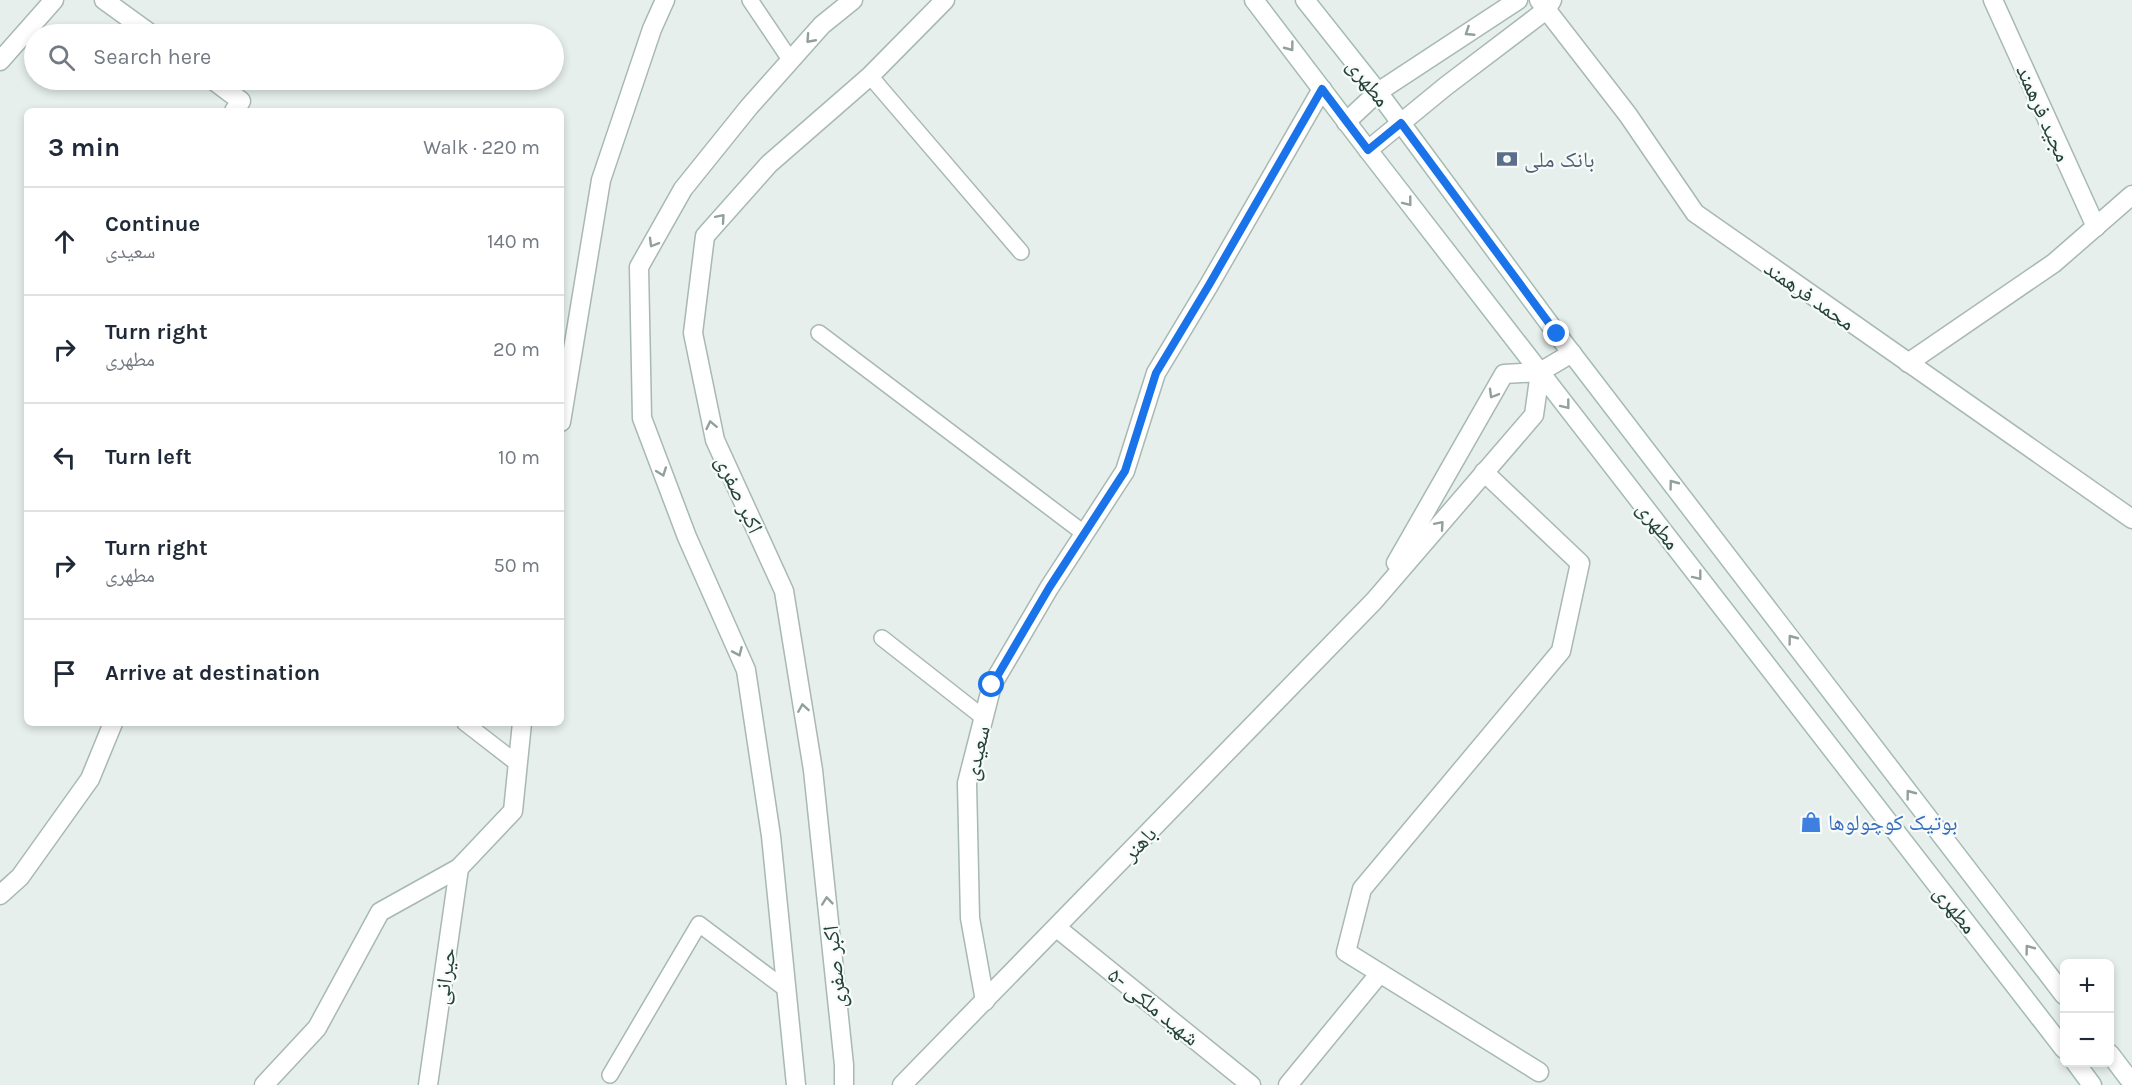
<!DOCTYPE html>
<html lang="en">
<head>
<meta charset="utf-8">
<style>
  :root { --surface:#fff; --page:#f6f6f7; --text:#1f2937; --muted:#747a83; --line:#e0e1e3 }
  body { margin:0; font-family:Karla,"Noto Naskh Arabic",sans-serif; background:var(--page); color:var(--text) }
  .controls { position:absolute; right:18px; bottom:18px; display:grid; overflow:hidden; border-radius:9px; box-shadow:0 3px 9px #0003 }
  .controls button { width:54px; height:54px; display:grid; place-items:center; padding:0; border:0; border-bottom:2px solid var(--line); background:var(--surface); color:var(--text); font:30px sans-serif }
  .stop { position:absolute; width:18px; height:18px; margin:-14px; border:4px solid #1a73e8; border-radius:50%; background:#fff }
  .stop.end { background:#1a73e8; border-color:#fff; box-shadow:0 2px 6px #0008 }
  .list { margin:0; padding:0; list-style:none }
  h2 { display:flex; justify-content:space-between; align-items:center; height:78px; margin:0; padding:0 24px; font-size:26px }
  h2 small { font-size:20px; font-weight:400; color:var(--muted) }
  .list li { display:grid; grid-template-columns:39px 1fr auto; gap:18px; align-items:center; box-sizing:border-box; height:108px; padding:0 24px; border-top:2px solid var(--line) }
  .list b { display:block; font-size:22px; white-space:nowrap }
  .list p { margin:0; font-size:20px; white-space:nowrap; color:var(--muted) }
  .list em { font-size:20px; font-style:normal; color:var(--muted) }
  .icon { flex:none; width:33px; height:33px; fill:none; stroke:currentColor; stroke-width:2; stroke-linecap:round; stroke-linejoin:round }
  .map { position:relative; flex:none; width:2132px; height:1085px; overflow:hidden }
  .search { position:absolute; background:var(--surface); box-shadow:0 3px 9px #0003; left:24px; top:24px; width:540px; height:66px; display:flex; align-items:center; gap:15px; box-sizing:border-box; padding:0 21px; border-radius:33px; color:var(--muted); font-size:22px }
  .panel { position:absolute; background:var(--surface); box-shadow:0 3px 9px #0003; left:24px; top:108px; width:540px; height:618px; border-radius:9px }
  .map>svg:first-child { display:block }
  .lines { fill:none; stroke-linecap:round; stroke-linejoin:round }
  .service-casing { stroke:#a8b8b2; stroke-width:18 }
  .minor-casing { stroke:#a8b8b2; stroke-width:21 }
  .tertiary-casing { stroke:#a8b8b2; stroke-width:21 }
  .secondary-casing { stroke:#a4bbb3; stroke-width:21 }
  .service { stroke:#fff; stroke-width:15 }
  .minor { stroke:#fff; stroke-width:18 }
  .tertiary { stroke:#fff; stroke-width:18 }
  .secondary { stroke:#fff; stroke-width:18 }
  .oneway { stroke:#92a09c }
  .route { stroke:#1a73e8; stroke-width:8 }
  .labels { text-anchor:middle; stroke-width:4.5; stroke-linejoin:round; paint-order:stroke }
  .street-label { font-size:22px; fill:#24423a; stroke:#f7fbf9 }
  .service-label { font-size:22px; fill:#4e5e75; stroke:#f7fbf9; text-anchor:start }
  .shop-label { font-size:22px; fill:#366cbe; stroke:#f7fbf9; text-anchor:start }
</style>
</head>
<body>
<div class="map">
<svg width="2132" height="1085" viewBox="0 0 2132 1085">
  <rect width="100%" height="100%" fill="#e6efeb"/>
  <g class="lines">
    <defs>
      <g id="service">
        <path d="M750 0 791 61"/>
        <path d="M870 76 1021 252"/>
        <path d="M819 333 1085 534"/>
        <path d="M882 638 984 718"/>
        <path d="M465 723 518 764"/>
        <path d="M610 1075 699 924 787 990"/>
      </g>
      <g id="minor">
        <path d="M104 0 151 34"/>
        <path d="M1539 0 1628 115 1695 213 2132 519"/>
        <path d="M1993 0 2096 227"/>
        <path d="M0 61 54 0"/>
        <path d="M213 80 241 101 234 111"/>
        <path d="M1908 363 2054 263 2132 195"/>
        <path d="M561 422 601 180 652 29 665 0"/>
        <path d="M1484 472 1580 563 1561 651 1362 889 1346 952 1539 1072"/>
        <path d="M0 895 20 877 90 779 113 723"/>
        <path d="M1057 928 1251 1085"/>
        <path d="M985 1001 970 918 967 783 992 685 1049 588 1125 471 1156 373 1209 285 1322 89"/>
        <path d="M264 1085 317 1028 380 912 459 868 513 811 522 723"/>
        <path d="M428 1085 459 868"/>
        <path d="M796 1085 771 836 746 670 687 537 642 418 639 267 683 189 749 107 822 25 853 0"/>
        <path d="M844 1085V1065L813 770 784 591 715 440 693 333 705 236 769 164 870 76 945 0"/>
        <path d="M1288 1085 1380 973"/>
      </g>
      <g id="tertiary">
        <path d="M1346 122 1378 92 1518 0"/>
        <path d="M1368 150 1446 86 1546 10 1552 0"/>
        <path d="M1396 563 1504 374 1540 372 1572 353"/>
        <path d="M902 1085 1374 601 1534 415 1540 372"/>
      </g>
      <g id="secondary">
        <path d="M1254 0 1368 150 2064 1049"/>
        <path d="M1305 0 1378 92 1557 334 2064 995"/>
        <path d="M2110 1054 2132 1083"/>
        <path d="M2075 1062 2092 1085"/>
      </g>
    </defs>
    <use href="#service" class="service-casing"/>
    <use href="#minor" class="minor-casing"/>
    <use href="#tertiary" class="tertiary-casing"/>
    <use href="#secondary" class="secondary-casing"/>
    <use href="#service" class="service"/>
    <use href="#minor" class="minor"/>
    <use href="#tertiary" class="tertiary"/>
    <use href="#secondary" class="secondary"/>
  </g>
  <defs><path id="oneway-chevron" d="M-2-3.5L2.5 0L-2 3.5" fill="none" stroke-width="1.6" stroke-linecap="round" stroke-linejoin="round" transform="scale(1.5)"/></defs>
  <g class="oneway">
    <use href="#oneway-chevron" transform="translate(1469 32) rotate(147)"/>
    <use href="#oneway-chevron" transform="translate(810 39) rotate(132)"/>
    <use href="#oneway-chevron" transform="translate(1290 47) rotate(53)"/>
    <use href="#oneway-chevron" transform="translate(1408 202) rotate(52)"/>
    <use href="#oneway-chevron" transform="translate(721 218) rotate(-49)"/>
    <use href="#oneway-chevron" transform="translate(653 243) rotate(120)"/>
    <use href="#oneway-chevron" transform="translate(1493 394) rotate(120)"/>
    <use href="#oneway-chevron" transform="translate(1566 405) rotate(52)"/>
    <use href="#oneway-chevron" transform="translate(711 425) rotate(-102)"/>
    <use href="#oneway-chevron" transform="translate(662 472) rotate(70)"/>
    <use href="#oneway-chevron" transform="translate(1673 484) rotate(-127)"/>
    <use href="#oneway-chevron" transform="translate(1440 525) rotate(-49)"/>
    <use href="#oneway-chevron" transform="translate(1698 576) rotate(52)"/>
    <use href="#oneway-chevron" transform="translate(1792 639) rotate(-127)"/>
    <use href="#oneway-chevron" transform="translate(738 652) rotate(66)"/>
    <use href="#oneway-chevron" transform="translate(803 708) rotate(-99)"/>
    <use href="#oneway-chevron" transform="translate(1910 794) rotate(-127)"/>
    <use href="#oneway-chevron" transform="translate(827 901) rotate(-96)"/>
    <use href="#oneway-chevron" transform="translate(2029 949) rotate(-127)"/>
  </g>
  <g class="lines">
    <path class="route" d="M992 685 1049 588 1125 471 1156 373 1209 285 1322 89 1368 150 1401 123 1557 334"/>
  </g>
  <defs>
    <symbol id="bank-bare" viewBox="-9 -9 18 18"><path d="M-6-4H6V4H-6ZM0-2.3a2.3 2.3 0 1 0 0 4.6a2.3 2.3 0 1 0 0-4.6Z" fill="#5c6f8a" stroke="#f7fbf9" stroke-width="2.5" paint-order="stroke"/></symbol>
    <symbol id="shop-bare" viewBox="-9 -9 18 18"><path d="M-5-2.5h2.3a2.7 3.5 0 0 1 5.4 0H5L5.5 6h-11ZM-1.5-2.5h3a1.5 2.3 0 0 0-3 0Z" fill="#3f7fe0" stroke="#f7fbf9" stroke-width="2.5" paint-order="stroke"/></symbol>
  </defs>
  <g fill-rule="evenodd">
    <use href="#bank-bare" x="1492" y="144" width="30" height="30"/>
    <use href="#shop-bare" x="1796" y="807" width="30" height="30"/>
  </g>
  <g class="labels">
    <g class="street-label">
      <text transform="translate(1369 82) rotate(52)" y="8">مطهری</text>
      <text transform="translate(2044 113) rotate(66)" y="8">مجید فرهمند</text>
      <text transform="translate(1810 295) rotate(35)" y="8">محمد فرهمند</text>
      <text transform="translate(740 494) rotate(65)" y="8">اکبر صفری</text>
      <text transform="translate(1659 525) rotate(52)" y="8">مطهری</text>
      <text transform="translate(976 753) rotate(-77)" y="8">سعیدی</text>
      <text transform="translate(1139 843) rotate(-46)" y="8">باهنر</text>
      <text transform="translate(1956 909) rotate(52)" y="8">مطهری</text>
      <text transform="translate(834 967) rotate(-96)" y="8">اکبر صفری</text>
      <text transform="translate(444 976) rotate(-82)" y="8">حیرانی</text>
      <text transform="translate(1154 1006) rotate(39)" y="8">۵- شهید ملکی</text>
    </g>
    <g class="service-label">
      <text x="1524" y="167">بانک ملی</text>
    </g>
    <g class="shop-label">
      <text x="1828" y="830">بوتیک کوچولوها</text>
    </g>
  </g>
</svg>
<div class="controls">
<button>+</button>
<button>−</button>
</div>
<div class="stop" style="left:992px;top:685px"></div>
<div class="stop end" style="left:1557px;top:334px"></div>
<div class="search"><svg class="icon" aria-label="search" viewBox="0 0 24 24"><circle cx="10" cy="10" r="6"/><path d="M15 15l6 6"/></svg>Search here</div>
<section class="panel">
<h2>3 min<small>Walk · 220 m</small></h2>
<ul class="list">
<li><svg class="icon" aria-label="ahead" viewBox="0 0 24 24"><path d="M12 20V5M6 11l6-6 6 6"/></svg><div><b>Continue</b><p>سعیدی</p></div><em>140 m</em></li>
<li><svg class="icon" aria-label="right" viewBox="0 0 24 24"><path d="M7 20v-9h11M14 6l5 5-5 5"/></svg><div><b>Turn right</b><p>مطهری</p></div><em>20 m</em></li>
<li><svg class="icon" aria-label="left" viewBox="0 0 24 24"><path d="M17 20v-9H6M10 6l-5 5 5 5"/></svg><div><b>Turn left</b></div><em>10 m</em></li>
<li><svg class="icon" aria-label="right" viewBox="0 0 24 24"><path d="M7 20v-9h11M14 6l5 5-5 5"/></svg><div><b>Turn right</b><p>مطهری</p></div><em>50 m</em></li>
<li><svg class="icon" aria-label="arrive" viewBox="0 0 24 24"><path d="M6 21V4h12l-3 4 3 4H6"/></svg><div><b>Arrive at destination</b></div></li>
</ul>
</section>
</div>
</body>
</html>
